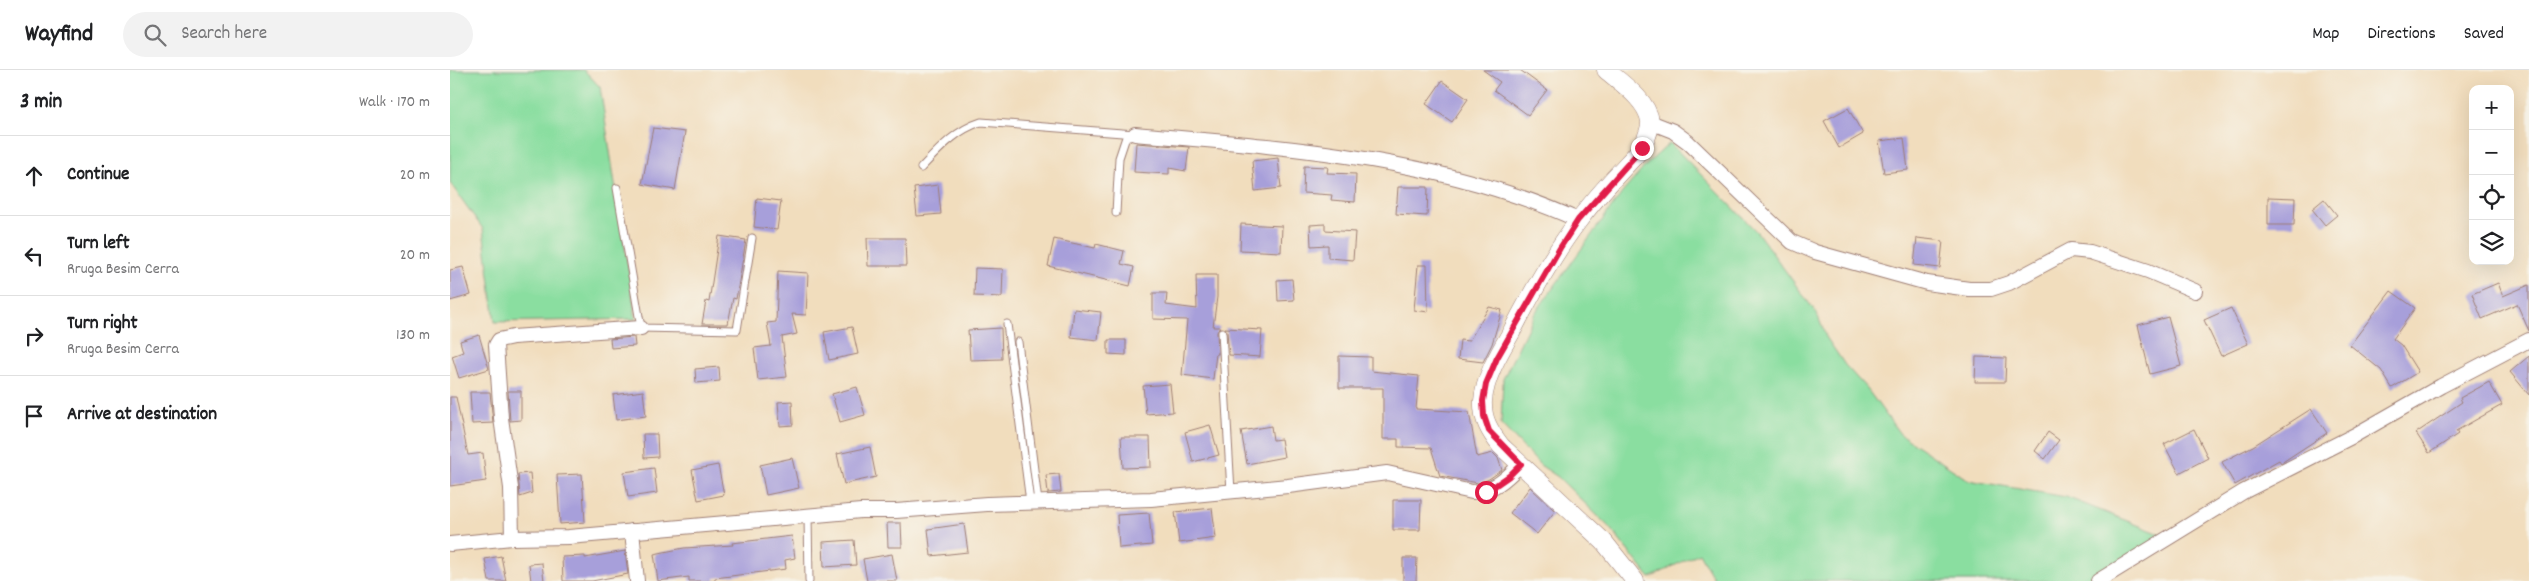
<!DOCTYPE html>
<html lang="en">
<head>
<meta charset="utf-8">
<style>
  :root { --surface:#fff; --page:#f2f2f2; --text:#202124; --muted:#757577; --line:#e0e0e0 }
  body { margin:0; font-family:Dekko,sans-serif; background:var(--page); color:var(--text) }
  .controls { position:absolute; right:15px; top:15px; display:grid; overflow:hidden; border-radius:10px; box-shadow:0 5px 20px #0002 }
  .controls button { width:45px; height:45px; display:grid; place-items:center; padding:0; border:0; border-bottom:1px solid var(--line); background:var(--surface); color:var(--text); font:25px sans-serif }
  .stop { position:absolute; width:15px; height:15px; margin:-11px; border:4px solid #e11d48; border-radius:50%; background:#fff }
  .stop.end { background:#e11d48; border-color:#fff; box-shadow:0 1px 5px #0008 }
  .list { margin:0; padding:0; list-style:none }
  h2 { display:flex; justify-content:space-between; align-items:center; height:65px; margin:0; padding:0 20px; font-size:21px }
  h2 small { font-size:16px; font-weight:400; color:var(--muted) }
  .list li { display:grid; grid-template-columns:32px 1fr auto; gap:15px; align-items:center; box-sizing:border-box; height:80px; padding:0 20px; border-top:1px solid var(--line) }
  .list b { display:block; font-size:19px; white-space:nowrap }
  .list p { margin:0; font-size:16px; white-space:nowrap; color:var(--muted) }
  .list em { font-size:16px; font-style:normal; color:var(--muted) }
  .icon { flex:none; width:28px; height:28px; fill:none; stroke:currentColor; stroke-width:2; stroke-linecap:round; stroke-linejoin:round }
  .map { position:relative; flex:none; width:2079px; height:511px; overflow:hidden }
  header { display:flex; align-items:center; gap:30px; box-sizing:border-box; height:70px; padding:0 25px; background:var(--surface); border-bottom:1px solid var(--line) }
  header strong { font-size:24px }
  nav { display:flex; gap:28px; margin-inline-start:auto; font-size:18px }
  .search { width:350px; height:45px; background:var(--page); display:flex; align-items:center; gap:12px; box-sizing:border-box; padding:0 18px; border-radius:28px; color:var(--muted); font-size:19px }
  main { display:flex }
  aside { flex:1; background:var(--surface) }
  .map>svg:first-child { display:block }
  .green { fill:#8adea0; stroke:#6a7e66 }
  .building { fill:#a79fda }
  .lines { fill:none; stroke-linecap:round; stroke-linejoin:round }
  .service-casing { stroke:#9e7e74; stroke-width:9 }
  .minor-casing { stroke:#9e7e74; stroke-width:16 }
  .tertiary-casing { stroke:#9e7e74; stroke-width:19 }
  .service { stroke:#fff; stroke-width:7 }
  .minor { stroke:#fff; stroke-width:14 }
  .tertiary { stroke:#fff; stroke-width:18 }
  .route { stroke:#e11d48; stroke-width:6 }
</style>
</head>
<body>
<header>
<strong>Wayfind</strong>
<div class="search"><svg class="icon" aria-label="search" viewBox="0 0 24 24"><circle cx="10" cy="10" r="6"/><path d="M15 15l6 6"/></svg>Search here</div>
<nav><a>Map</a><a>Directions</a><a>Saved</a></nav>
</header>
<main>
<aside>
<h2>3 min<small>Walk · 170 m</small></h2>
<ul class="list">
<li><svg class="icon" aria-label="ahead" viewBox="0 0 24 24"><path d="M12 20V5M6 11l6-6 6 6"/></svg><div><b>Continue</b></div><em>20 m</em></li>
<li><svg class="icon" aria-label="left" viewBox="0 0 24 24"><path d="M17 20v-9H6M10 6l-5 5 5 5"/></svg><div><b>Turn left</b><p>Rruga Besim Cerra</p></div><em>20 m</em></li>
<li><svg class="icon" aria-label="right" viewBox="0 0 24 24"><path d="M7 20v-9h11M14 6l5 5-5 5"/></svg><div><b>Turn right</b><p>Rruga Besim Cerra</p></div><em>130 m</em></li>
<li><svg class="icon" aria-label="arrive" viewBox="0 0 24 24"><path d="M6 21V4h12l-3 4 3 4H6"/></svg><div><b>Arrive at destination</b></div></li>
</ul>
</aside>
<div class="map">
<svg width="2079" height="511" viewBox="0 0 2079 511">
  <rect width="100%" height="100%" fill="#f7f3e8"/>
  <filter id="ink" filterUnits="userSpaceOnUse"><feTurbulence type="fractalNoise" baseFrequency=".02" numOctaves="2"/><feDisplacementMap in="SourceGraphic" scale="10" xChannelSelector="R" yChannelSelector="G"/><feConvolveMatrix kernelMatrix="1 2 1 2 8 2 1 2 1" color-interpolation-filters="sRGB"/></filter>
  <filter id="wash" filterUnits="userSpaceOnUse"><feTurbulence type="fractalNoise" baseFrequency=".0096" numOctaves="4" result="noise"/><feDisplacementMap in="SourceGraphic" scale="20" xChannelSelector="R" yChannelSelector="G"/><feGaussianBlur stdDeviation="1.12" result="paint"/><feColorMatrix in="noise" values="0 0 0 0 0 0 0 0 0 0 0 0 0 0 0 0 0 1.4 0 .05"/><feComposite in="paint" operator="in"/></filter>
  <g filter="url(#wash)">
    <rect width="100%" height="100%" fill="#f1ddbd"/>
    <g class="green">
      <path d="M0 0H134L150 17 186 249 45 252 33 159 0 113Z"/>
      <path d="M1220 73 1307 162 1367 244 1376 267 1395 295 1417 319 1450 364 1518 410 1616 427 1718 467 1648 511H1265L1249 483 1200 508 1159 457 1108 407 1090 395 1051 354 1053 309 1085 243 1172 123 1197 94Z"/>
    </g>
    <g id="blocks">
      <g class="building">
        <path d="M1033 0H1070L1097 20 1078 45 1044 20 1050 12Z"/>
        <path d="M992 11 1018 29 1002 52 976 34Z"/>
        <path d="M1398 38 1413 64 1389 78 1374 51Z"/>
        <path d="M203 58 235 62 225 120 192 114Z"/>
        <path d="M1454 68 1458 100 1434 103 1429 71Z"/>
        <path d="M686 73 739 77 736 101 719 98V104L684 102Z"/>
        <path d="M828 88 831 118 805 121 802 91Z"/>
        <path d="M854 96 878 97 877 103 906 104 905 132 881 130 882 125 853 123Z"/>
        <path d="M488 115 491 144 467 146 464 118Z"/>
        <path d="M948 117H978L977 146 946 144Z"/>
        <path d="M1818 127 1845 128 1844 155H1818Z"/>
        <path d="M307 128 331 131 327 160 304 157Z"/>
        <path d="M1874 129 1887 145 1875 155 1862 139Z"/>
        <path d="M791 154 832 156 831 182 790 180Z"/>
        <path d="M875 154V160L905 162 903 190 878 188V175L861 176 860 155Z"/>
        <path d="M269 166 296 170 286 229 283 228 278 254H252L256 231 259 232Z"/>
        <path d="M417 168H455L456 196H418Z"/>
        <path d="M1467 168 1493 171 1490 198 1464 195Z"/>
        <path d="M604 169 645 178 646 174 674 181 671 194 684 197 680 216 598 196Z"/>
        <path d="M968 195H977L978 242 964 240Z"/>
        <path d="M13 197 21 225 0 231V200Z"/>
        <path d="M525 198 553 199 552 227 524 226Z"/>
        <path d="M328 201 358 203 356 245 342 244 347 264 332 267 337 307 308 310 304 278 321 276 317 253 326 252Z"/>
        <path d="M746 205H767V227L763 257H770L767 262 768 284H766L763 309 732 305 737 250 703 249V223H717L716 235 747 239Z"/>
        <path d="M842 209 844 230 828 231 827 210Z"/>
        <path d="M2048 213 2053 226 2079 215V261L2067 234 2032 249 2022 224Z"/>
        <path d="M1941 221 1965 238 1943 269 1951 275 1968 302 1942 318 1931 300 1900 275Z"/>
        <path d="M1039 237 1052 240 1042 274 1033 292 1008 289 1010 270 1019 271Z"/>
        <path d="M1781 238 1798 274 1771 286 1754 250Z"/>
        <path d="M624 239 651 242 648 270 621 267Z"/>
        <path d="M1718 247 1731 296 1700 304 1688 255Z"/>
        <path d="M402 257 408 284 379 290 374 262Z"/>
        <path d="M551 258 552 289 520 290 518 260Z"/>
        <path d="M775 258 812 260 810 287 779 285 777 262Z"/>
        <path d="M29 265 39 299 9 308 2 286 13 282 10 271Z"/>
        <path d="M184 267 185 276 161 278 160 269Z"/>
        <path d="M658 270H676V285L658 284Z"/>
        <path d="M889 286 921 287V301L969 306 966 339 1019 342 1027 387 1043 383 1048 388 1052 400 1039 409 1028 413 990 406 981 378 948 377V369H933V318H889Z"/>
        <path d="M2079 286V325L2060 302Z"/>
        <path d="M1526 287 1556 288 1555 312H1525Z"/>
        <path d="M269 297 270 311 246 313 245 299Z"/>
        <path d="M2039 312 2052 335 2006 361 2008 364 1979 383 1966 363 2012 332 2010 328Z"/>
        <path d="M720 314 723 342 696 344 693 316Z"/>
        <path d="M407 317 415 345 390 352 382 324Z"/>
        <path d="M58 321H71V350L60 351Z"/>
        <path d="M193 321 196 346 166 350 163 325Z"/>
        <path d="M20 322H40L43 353 22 354Z"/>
        <path d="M0 327H6L18 385 33 383 36 411 0 416Z"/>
        <path d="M342 331 343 355 330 356 328 332Z"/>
        <path d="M1861 339 1877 363 1831 393 1829 390 1785 415 1772 392 1803 376Z"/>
        <path d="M760 355 769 385 743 392 735 362Z"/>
        <path d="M821 356 823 370 831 369 834 387 797 394 791 361Z"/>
        <path d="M1744 359 1758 388 1729 403 1714 374Z"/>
        <path d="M1598 362 1609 370 1595 389 1585 381Z"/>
        <path d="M193 364H207L208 387 194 388Z"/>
        <path d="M671 367H700L701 397 673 398Z"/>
        <path d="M420 377 426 407 394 414 387 384Z"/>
        <path d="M342 388 349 418 316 425 310 395Z"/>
        <path d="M268 395 274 425 248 430 242 400Z"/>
        <path d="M204 398 207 423 178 427 174 402Z"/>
        <path d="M80 403 82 423 70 427 68 404Z"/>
        <path d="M132 404 135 452 110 454 107 405Z"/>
        <path d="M609 404 611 422 598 423 596 405Z"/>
        <path d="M1080 417 1105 441 1087 464 1060 443Z"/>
        <path d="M943 430H971L970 460H943Z"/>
        <path d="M762 438 766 468 729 473 725 442Z"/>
        <path d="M699 443 702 475 669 478 667 445Z"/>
        <path d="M437 453H451L452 477H438Z"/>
        <path d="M514 454 518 482 481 486 478 459Z"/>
        <path d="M342 466 345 488 335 490 336 499 265 508V511H239V507L208 511 204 484 234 478 283 475 282 473Z"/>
        <path d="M404 470 406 495 374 497 373 472Z"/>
        <path d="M175 481 178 504 142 511H113L112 487 135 486V488Z"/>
        <path d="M442 484 447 511H417L413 489Z"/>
        <path d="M51 486 56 511H39L35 489Z"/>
        <path d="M953 488H967L966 511H953Z"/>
        <path d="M92 493 94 511H81L79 494Z"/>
      </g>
    </g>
  </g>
  <g filter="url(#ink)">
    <use href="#blocks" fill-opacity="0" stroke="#9e7e74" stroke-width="1"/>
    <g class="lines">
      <defs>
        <g id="service">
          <path d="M471 98C490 78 506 60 531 52L685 64"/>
          <path d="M167 118 191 258 287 260 302 168"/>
          <path d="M666 143 669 88 676 67 682 65"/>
          <path d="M557 254 580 432"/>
          <path d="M772 262 781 422"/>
          <path d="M568 272 588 432"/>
          <path d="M358 446 359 511"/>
        </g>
        <g id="minor">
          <path d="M1200 52 1223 61 1238 72 1342 172 1365 182 1477 213 1519 219H1541L1559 213 1621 180 1640 182 1698 201 1745 221"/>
          <path d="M685 64C836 77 989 87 1128 150"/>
          <path d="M182 461 187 511"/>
          <path d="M62 468 61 418 51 348 46 275 49 270 63 267 191 258"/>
          <path d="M0 474 62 468 119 467 411 441H446L537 434 701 429 838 416 937 403 1022 422C1043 422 1056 409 1071 394"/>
          <path d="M1648 511 1793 422 1905 365 1991 316 2079 270"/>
        </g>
        <path id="tertiary" d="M1156 0C1171 13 1197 30 1200 51 1201 60 1195 70 1192 78 1171 101 1148 124 1129 150 1103 184 1082 223 1062 261 1050 282 1035 306 1033 331 1032 349 1040 362 1051 376L1154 472 1185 511"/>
      </defs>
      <use href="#service" class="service-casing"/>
      <use href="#minor" class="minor-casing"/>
      <use href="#tertiary" class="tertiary-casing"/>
      <use href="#service" class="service"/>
      <use href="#minor" class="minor"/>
      <use href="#tertiary" class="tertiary"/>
    </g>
  </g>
  <g class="lines" filter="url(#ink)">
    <path class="route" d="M1036 422 1059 406 1071 394 1039 361 1034 346 1033 331 1036 314 1047 288 1110 178 1128 150 1192 78"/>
  </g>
</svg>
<div class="controls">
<button>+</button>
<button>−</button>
<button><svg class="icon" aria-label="locate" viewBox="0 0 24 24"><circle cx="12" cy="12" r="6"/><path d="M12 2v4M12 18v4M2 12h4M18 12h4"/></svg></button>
<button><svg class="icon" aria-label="layers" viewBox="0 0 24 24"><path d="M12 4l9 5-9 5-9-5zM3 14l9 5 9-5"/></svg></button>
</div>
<div class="stop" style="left:1036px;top:422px"></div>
<div class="stop end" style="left:1192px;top:78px"></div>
</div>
</main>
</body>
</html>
